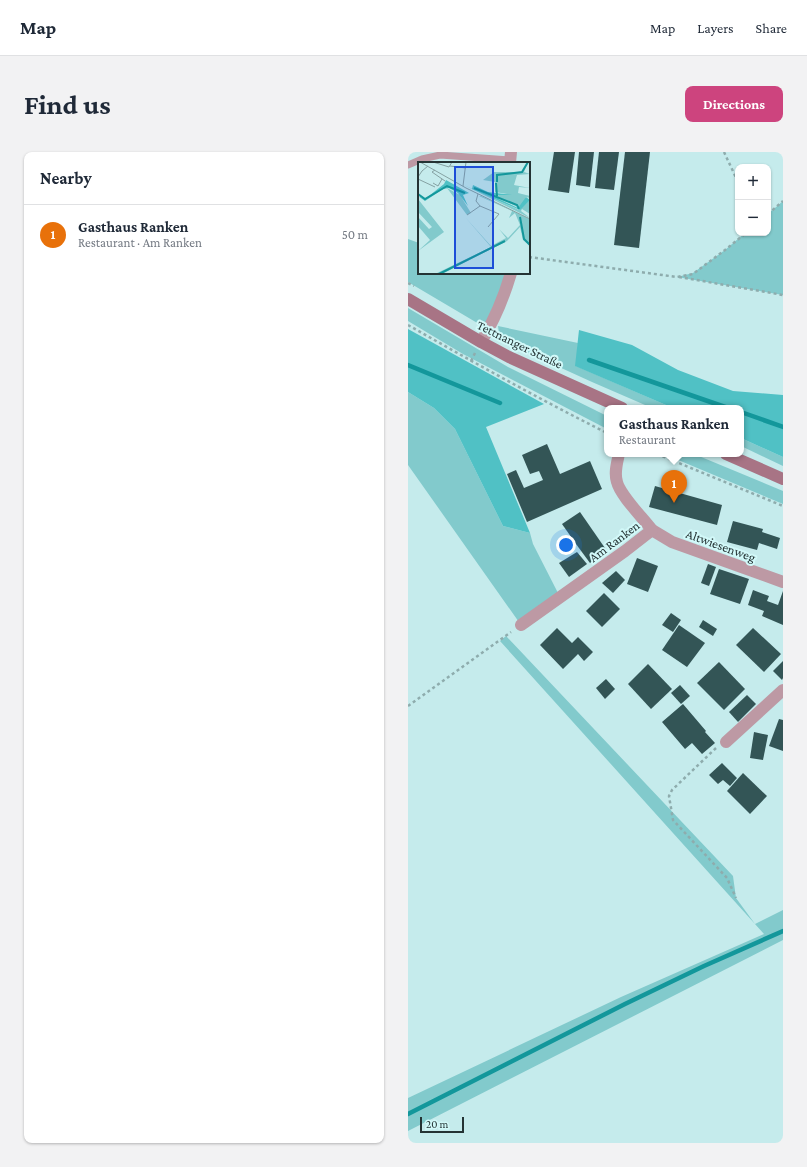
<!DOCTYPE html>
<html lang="en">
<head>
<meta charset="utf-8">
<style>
  :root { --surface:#fff; --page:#f2f2f3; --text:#1f2937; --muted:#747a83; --line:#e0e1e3; --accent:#cd447e }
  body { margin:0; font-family:"Crimson Pro",serif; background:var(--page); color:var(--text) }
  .controls { position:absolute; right:12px; top:12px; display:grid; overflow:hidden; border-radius:8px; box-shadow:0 1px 3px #0004 }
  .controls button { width:36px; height:36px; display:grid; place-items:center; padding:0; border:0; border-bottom:1px solid var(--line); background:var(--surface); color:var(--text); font:20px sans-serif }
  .scale { position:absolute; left:12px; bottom:10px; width:44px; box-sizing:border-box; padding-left:4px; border:2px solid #243334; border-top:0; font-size:11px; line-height:14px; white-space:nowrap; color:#243334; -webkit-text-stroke:3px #d2f9f9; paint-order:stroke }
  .you { position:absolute; left:158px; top:393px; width:14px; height:14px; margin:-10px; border:3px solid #fff; border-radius:50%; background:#1a73e8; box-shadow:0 0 0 6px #1a73e833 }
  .badge { display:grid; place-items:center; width:26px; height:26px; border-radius:50%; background:var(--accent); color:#fff; font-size:13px; font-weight:700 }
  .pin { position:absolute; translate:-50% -33px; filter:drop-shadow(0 1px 2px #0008) }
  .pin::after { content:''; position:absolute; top:21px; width:14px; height:12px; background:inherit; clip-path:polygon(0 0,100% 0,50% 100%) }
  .popup { position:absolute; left:196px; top:253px; width:140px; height:52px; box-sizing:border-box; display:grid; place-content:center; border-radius:8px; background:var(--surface); filter:drop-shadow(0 1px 3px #0005); font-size:13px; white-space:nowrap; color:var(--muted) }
  .popup b { font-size:15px; color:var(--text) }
  .popup::after { content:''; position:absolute; left:50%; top:100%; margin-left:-8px; border:8px solid transparent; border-top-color:var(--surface) }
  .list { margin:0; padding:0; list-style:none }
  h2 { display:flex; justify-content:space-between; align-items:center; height:52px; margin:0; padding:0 16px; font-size:17px }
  h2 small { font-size:13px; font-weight:400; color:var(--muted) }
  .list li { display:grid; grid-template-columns:26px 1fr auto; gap:12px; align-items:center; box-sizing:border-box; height:60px; padding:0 16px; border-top:1px solid var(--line) }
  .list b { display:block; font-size:15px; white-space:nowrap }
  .list p { margin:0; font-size:13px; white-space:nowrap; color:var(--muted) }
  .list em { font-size:13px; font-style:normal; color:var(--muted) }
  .map { position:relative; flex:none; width:375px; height:991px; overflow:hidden; border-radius:8px }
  header { display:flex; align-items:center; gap:24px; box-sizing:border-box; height:56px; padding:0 20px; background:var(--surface); border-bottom:1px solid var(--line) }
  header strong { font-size:19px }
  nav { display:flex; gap:22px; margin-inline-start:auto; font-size:14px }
  .intro { display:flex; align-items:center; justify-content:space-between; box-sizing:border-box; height:96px; padding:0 24px }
  h1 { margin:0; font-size:28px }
  .button { padding:10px 18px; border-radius:8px; background:var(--accent); color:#fff; font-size:14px; font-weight:700 }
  main { display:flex; gap:24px; padding:0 24px }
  aside { flex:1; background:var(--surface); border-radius:8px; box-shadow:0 1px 3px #0004 }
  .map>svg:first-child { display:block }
  .green { fill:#82cacc }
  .forest { fill:#50c1c5 }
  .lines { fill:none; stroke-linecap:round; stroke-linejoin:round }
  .stream { stroke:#13979b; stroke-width:4.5 }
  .building { fill:#335556 }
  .path { stroke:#8eacad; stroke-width:2.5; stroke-dasharray:3 3; stroke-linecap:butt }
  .lane { stroke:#bd99a4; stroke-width:7 }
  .street { stroke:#bd99a4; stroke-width:12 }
  .secondary { stroke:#a87485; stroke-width:12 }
  .labels { text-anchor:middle; stroke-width:4; stroke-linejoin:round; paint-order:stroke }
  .street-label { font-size:13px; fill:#243334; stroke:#d2f9f9 }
  .inset-river { fill:none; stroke:#13979b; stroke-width:2 }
  .inset-road { fill:none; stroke:#85a1a2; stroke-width:1 }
  .view { fill:#1d4ed8; fill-opacity:0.15; stroke:#1d4ed8; stroke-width:2 }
  .inset-edge { fill:none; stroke:#243334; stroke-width:2 }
</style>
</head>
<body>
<header>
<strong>Map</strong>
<nav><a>Map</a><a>Layers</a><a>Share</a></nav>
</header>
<div class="intro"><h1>Find us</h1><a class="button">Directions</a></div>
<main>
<aside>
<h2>Nearby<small></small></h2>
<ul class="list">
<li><span class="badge" style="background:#e8710a">1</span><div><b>Gasthaus Ranken</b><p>Restaurant · Am Ranken</p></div><em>50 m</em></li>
</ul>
</aside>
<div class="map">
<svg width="375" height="991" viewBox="0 0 375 991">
  <rect width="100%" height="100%" fill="#c5ebec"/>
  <g class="green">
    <path d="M375 49V143L269 125 285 121 317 98 337 81H360V62Z"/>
    <path d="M0 87 11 91V121H103L83 173 71 172 0 130Z"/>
    <path d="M0 156 100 215 199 264V277L55 202 0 169Z"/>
    <path d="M90 174 170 191 168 214 265 256H244L184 230 92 188Z"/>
    <path d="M0 240 26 256 47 277 95 374 122 381 125 392 150 441 113 473 0 313Z"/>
    <path d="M333 286 375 305V314L333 294Z"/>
    <path d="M256 302H286L375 339V352Z"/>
    <path d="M98 484 325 724 328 746 347 772 375 758V788L0 979V946L213 845 356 782 92 489Z"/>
  </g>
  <g class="forest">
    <path d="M0 177 136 252 78 275 122 381 95 374 47 277 26 256 0 240Z"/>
    <path d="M171 178 224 193 270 218 325 239 375 243V305L333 286V256H265L167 214Z"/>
  </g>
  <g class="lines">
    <g class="stream">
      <path d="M181 208 320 256"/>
      <path d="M0 213 92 251"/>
      <path d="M333 260 375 275"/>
      <path d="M0 962 217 852 296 814 375 779"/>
    </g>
  </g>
  <g class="building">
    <path d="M146 0H167L161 41 140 38Z"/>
    <path d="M171 0H186L182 35 168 33Z"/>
    <path d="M191 0H211L206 38 187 36Z"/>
    <path d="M217 0H242L231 96 206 93Z"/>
    <path d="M139 292 152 322 182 309 194 337 119 370 99 322 108 318 116 336 135 328 131 319 122 322 114 303Z"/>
    <path d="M247 334 314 353 309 373 241 355Z"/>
    <path d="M172 360 199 399 182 411 168 392 154 372Z"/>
    <path d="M325 369 355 377 354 380 372 386 369 397 351 391 349 398 319 390Z"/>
    <path d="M169 400 179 412 161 425 151 411Z"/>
    <path d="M229 406 250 414 240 440 219 432Z"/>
    <path d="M300 412 308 415 301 434 293 431Z"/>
    <path d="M311 417 341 427 332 452 302 442Z"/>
    <path d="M208 419 217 428 205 441 194 431Z"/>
    <path d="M345 438 361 444 359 449 370 453 375 439V473L354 464 356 459 340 453Z"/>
    <path d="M196 441 212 457 194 475 178 459Z"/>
    <path d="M263 461 273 468 265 480 254 473Z"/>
    <path d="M295 468 309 477 305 484 291 475Z"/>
    <path d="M271 473 297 491 279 515 254 498Z"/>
    <path d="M149 476 164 491 170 485 185 500 176 509 170 502 155 517 132 493Z"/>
    <path d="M345 476 373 502 356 520 328 493Z"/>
    <path d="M375 509V526L374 528 365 519Z"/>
    <path d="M311 510 337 537 316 558 289 531Z"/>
    <path d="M240 512 264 537 243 557 220 532Z"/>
    <path d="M198 527 207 537 197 547 188 536Z"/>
    <path d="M272 533 282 544 273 552 263 541Z"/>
    <path d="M339 543 348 552 330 570 321 560Z"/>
    <path d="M275 552 298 579 297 580 307 591 294 602 284 591 277 597 254 570Z"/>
    <path d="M371 567 375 568V599L361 594Z"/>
    <path d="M346 580 360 583 355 608 342 606Z"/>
    <path d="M314 611 329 626 322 634 315 628 310 632 301 623Z"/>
    <path d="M335 621 359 644 342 662 319 639Z"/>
  </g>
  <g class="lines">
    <g class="path">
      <path d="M316 0 330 30"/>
      <path d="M360 62 375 49"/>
      <path d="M121 105 269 125 285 122 317 98 338 81"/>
      <path d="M271 125 375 143"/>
      <path d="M0 131 6 134"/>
      <path d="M0 173C65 210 131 247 199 281"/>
      <path d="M63 209 67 201"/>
      <path d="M249 302 375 354"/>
      <path d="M0 554 103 480"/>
      <path d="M308 596 264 638 261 644 265 668 319 726 328 746"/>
    </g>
    <path class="lane" d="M0 13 14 7 32 3 102 8"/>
    <g class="street">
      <path d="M102 11 103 0"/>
      <path d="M73 190C86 169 96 145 103 121"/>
      <path d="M244 378 264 390 375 430"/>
      <path d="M113 473 217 399 244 378C235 366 212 343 209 330 206 321 209 311 211 302"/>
      <path d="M318 590 375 538"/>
    </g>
    <g class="secondary">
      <path d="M0 147 73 190 101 205 214 256"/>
      <path d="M318 302 375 327"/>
    </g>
  </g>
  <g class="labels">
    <g class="street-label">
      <text transform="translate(112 192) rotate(26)" y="5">Tettnanger Straße</text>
      <text transform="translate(206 389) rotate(-37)" y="5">Am Ranken</text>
      <text transform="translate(313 393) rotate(20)" y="5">Altwiesenweg</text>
    </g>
  </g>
  <g transform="translate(10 10)">
    <rect width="112" height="112" fill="#c5ebec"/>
    <path d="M110 0 106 10 112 12 99 13 96 23 112 26 101 25 100 31 112 34V36L108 35 103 46 81 37 80 32H89L77 30V20L65 18 76 10H104ZM46 23 101 48 112 38V52L104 47 103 49 112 56ZM29 26 42 33 53 51 49 53ZM61 34H63L112 57V84L105 78 102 65 89 79 24 112H17L73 85 47 55 73 84 88 76 81 67 90 76 102 63 97 51 91 56 94 49ZM0 37 26 70 0 89 12 78 0 64V55L11 67 14 65 0 50Z" fill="#82cacc"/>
    <path d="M28 18 51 31 45 33 50 44 40 31 31 26 25 27 7 39 0 34 7 37 26 22ZM55 23 70 30 94 33H80L81 37 100 46 108 35 112 38 102 48 54 27Z" fill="#50c1c5"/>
    <path class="inset-river" d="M79 20V13L104 10 110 0M78 21 79 34M56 26 99 43 101 47M0 32 7 37 29 24 47 31M102 55 106 77 112 83M21 112 87 79"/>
    <path class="inset-road" d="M2 0 48 26 112 57M15 0 31 5 34 0M32 4 48 6M17 8 14 10 27 19M0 15 4 9 10 4M0 17 17 25M15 21 20 24 24 17M45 24 48 0M62 44 81 52 70 65M49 53 62 44 58 39 60 32"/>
    <path class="view" d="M37 5H75V106H37Z"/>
    <rect width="112" height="112" class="inset-edge"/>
  </g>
</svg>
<div class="controls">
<button>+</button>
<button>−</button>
</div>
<div class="scale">20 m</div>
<div class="you"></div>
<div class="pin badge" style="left:266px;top:351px;background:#e8710a">1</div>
<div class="popup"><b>Gasthaus Ranken</b>Restaurant</div>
</div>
</main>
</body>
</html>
